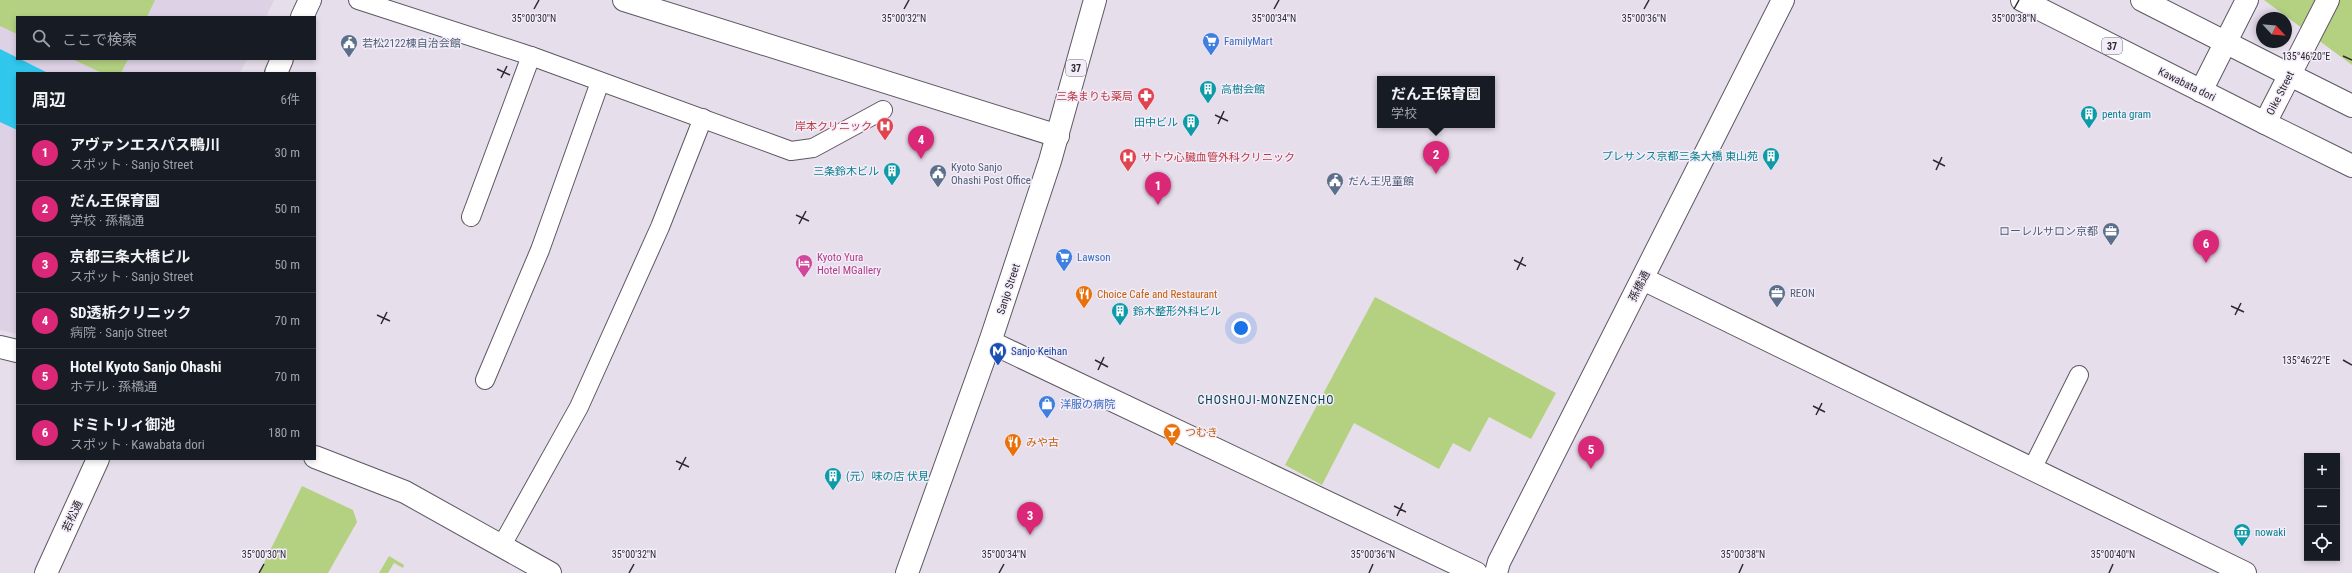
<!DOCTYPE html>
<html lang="ja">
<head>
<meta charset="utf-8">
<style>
  :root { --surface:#171b24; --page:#20242c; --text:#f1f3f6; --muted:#9ea1a6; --line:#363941; --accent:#db2777 }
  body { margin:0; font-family:"Roboto Condensed","Noto Sans JP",sans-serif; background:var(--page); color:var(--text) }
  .controls { position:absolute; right:12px; bottom:12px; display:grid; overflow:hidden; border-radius:0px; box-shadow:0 2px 6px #0003 }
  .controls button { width:36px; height:36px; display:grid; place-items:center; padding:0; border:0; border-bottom:1px solid var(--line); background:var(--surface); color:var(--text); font:20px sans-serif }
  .compass { position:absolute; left:2256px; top:12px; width:36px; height:36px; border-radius:50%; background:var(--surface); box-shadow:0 2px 6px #0003; rotate:116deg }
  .you { position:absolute; left:1241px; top:328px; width:14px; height:14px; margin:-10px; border:3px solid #fff; border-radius:50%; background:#1a73e8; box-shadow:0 0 0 6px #1a73e833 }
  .badge { display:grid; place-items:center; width:26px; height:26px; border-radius:50%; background:var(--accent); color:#fff; font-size:13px; font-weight:700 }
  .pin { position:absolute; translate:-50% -33px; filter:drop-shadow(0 1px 2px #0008) }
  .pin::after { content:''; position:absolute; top:21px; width:14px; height:12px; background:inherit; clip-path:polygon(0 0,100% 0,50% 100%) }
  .popup { position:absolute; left:1377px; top:76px; width:118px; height:52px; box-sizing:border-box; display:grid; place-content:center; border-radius:0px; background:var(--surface); filter:drop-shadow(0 1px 3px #0005); font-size:13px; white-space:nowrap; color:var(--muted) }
  .popup b { font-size:15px; color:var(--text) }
  .popup::after { content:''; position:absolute; left:50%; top:100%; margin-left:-8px; border:8px solid transparent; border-top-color:var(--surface) }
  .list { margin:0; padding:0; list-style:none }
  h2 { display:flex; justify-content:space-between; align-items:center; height:52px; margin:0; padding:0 16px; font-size:17px }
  h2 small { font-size:13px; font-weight:400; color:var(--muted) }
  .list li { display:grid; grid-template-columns:26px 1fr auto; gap:12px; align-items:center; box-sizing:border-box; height:56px; padding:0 16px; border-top:1px solid var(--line) }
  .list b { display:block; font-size:15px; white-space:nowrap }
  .list p { margin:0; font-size:13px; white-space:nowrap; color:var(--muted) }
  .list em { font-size:13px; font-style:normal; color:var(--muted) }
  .icon { flex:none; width:22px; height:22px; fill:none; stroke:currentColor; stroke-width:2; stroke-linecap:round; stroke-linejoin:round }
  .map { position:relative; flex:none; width:2352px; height:573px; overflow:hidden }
  .search { position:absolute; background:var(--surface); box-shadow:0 2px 6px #0003; left:16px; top:16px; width:300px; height:44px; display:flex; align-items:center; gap:10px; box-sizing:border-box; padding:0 14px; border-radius:0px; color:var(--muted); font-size:15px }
  .panel { position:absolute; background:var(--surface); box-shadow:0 2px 6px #0003; left:16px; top:72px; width:300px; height:388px; border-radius:0px }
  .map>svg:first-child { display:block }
  .built { fill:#ddd2e5 }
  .green { fill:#b4d182 }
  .water { fill:#31c7ed }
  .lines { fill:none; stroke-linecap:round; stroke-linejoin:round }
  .lane-casing { stroke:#5d5762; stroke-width:20 }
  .street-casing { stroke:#5d5762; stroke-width:24 }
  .secondary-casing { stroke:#5d5762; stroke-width:24 }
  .primary-casing { stroke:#5d5762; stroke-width:24 }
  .lane { stroke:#fff; stroke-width:18 }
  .street { stroke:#fff; stroke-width:22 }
  .secondary { stroke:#fff; stroke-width:22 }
  .primary { stroke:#fff; stroke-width:22 }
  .ticks { fill:none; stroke:#2d2a2f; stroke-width:1.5 }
  .labels { text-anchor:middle; stroke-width:3; stroke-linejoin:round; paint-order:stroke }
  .shield { fill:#f3ecf9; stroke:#68646c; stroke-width:1 }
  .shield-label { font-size:10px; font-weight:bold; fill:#2d2a2f }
  .shop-label { font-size:11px; fill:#366cbe; stroke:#f3ecf9; text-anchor:start }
  .service-label { font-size:11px; fill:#4e5e75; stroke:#f3ecf9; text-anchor:start }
  .street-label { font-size:11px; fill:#2d2a2f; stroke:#f3ecf9 }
  .culture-label { font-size:11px; fill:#0d838f; stroke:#f3ecf9; text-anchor:start }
  .health-label { font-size:11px; fill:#be3a42; stroke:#f3ecf9; text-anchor:end }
  .hotel-label { font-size:11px; fill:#b23c85; stroke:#f3ecf9; text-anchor:start }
  .food-label { font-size:11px; fill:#c56008; stroke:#f3ecf9; text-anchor:start }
  .transit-label { font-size:11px; fill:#164399; stroke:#f3ecf9; text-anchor:start }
  .neighbourhood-label { font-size:12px; letter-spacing:1px; fill:#023e4c; stroke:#f3ecf9 }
  .ticks-label { font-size:10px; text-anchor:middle; fill:#2d2a2f; stroke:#f3ecf9; stroke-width:3; stroke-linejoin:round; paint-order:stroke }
</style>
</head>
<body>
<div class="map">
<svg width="2352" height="573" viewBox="0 0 2352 573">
  <rect width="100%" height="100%" fill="#e6deeb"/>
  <path class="built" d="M0 0H274L266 17H17V59H247L240 73H17V334L0 330Z"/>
  <g class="green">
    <path d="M0 0H155L147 17H17V34L0 26Z"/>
    <path d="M2264 0H2352V65Z"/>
    <path d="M72 59H128L121 73H102Z"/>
    <path d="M1375 297 1556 393 1531 439 1489 417 1470 452 1453 443 1439 469 1354 423 1322 485 1285 465Z"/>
    <path d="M302 486 353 510 357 522 328 573H259Z"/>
    <path d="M389 556 404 565 403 568 394 563 388 573H379Z"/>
  </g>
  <path class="water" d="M0 49 48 73H17V130L0 122Z"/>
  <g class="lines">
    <defs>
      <g id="lane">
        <path d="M358 0 531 56 791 151 813 148 883 110"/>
        <path d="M471 217 531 56"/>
        <path d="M485 380 540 250 600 82"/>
        <path d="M2032 469 2079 375"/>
        <path d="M502 545 579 407 660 227 703 118"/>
      </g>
      <g id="street">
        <path d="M1643 279 2245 573"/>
        <path d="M990 342 1476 573"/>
        <path d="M0 347 17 351"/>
        <path d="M315 457 405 492 550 573"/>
        <path d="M1496 573 1499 562 1783 0"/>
      </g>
      <g id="secondary">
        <path d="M624 0 1058 136"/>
        <path d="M302 17 310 0"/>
        <path d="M276 73 282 59"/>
        <path d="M2290 75 2352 106"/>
        <path d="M2265 123 2352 166"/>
        <path d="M46 573 98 459"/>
      </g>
      <g id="primary">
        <path d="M2022 0 2265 123 2328 0"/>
        <path d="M2142 0 2290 75"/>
        <path d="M2201 91 2247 0"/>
        <path d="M907 573 990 342 1050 161 1095 0"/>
      </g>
    </defs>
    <use href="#lane" class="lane-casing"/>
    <use href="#street" class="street-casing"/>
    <use href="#secondary" class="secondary-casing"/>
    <use href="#primary" class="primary-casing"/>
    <use href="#lane" class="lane"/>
    <use href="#street" class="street"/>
    <use href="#secondary" class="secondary"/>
    <use href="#primary" class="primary"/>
  </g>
  <path class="ticks" d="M534 9 539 0M904 9 909 0M1274 9 1279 0M1644 9 1649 0M2014 9 2019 0M2343 56 2352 60M497 69 510 75M501 78 507 66M1215 115 1228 121M1218 124 1224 111M1933 160 1945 166M1936 170 1942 157M796 215 809 221M799 224 806 211M1514 260 1526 266M1517 270 1523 257M2231 306 2244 312M377 315 390 321M2235 315 2241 303M381 324 387 312M1095 360 1108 367M2343 360 2352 365M1098 370 1104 357M1813 406 1825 412M1816 415 1822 403M676 461 689 467M679 470 686 457M1394 506 1406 512M1397 516 1403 503M259 573 264 564M629 573 634 564M999 573 1004 564M1369 573 1373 564M1739 573 1743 564M2109 573 2113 564"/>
  <defs>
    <symbol id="supermarket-pin" viewBox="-11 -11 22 30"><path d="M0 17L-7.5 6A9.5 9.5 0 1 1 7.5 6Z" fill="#3f7fe0" stroke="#f3ecf9"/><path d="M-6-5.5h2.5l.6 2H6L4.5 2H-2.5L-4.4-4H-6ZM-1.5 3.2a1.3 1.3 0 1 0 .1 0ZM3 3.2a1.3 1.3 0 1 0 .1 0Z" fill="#fff"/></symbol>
    <symbol id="civic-pin" viewBox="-11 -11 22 30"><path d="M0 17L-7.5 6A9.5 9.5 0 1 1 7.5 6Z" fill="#5c6f8a" stroke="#f3ecf9"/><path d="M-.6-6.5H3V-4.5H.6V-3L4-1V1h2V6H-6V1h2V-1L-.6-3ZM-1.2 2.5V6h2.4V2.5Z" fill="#fff"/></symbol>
    <symbol id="building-pin" viewBox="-11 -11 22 30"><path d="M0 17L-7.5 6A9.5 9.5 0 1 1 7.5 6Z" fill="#0f9aa8" stroke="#f3ecf9"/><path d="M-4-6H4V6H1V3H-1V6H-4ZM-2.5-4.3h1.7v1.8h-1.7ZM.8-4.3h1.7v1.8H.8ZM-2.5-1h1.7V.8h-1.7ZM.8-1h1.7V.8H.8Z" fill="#fff"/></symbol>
    <symbol id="pharmacy-pin" viewBox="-11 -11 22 30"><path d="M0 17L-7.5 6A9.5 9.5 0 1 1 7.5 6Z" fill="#e0444e" stroke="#f3ecf9"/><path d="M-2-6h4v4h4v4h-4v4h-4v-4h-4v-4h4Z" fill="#fff"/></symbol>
    <symbol id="hospital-pin" viewBox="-11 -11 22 30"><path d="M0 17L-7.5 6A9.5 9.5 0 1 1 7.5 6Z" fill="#e0444e" stroke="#f3ecf9"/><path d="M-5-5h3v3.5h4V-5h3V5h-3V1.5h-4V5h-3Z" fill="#fff"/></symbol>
    <symbol id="office-pin" viewBox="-11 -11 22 30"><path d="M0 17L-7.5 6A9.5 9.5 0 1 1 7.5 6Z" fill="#5c6f8a" stroke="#f3ecf9"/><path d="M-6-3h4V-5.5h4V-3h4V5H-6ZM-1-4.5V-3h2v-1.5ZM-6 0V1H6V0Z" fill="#fff"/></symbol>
    <symbol id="hotel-pin" viewBox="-11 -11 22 30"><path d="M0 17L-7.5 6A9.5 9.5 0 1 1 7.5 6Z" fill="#d1479c" stroke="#f3ecf9"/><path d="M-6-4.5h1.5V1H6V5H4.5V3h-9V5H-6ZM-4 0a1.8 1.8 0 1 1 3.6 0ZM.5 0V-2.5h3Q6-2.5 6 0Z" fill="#fff"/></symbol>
    <symbol id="restaurant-pin" viewBox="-11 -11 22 30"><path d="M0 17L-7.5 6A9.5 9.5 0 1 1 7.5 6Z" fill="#e8710a" stroke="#f3ecf9"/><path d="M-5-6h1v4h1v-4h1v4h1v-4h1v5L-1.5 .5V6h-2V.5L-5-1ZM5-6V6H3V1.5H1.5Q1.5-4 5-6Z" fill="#fff"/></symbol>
    <symbol id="metro-pin" viewBox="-11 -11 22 30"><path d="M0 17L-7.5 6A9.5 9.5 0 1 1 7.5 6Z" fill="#1a4fb4" stroke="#f3ecf9"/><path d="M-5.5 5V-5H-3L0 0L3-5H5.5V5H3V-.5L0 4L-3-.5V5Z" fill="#fff"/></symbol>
    <symbol id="shop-pin" viewBox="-11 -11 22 30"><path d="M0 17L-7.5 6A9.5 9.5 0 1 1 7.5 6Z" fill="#3f7fe0" stroke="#f3ecf9"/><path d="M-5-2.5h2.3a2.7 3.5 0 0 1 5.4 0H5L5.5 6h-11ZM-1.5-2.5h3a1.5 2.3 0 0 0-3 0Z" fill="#fff"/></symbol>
    <symbol id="bar-pin" viewBox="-11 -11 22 30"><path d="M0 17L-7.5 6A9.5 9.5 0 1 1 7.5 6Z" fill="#e8710a" stroke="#f3ecf9"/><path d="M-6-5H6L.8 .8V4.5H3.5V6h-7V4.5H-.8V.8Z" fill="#fff"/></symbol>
    <symbol id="museum-pin" viewBox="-11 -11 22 30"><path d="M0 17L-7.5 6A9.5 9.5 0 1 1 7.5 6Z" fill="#0f9aa8" stroke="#f3ecf9"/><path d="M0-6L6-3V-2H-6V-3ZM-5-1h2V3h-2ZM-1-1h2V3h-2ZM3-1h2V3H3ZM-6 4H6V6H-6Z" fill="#fff"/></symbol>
  </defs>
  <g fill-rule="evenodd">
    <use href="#supermarket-pin" x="1201" y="31" width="20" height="27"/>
    <use href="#civic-pin" x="339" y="33" width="20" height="27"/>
    <use href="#building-pin" x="1198" y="79" width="20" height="27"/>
    <use href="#pharmacy-pin" x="1136" y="86" width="20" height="27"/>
    <use href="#building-pin" x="2079" y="104" width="20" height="27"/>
    <use href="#building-pin" x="1181" y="112" width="20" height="27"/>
    <use href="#hospital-pin" x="875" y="116" width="20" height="27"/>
    <use href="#building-pin" x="1761" y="146" width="20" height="27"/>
    <use href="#hospital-pin" x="1118" y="147" width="20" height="27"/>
    <use href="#building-pin" x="882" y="161" width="20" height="27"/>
    <use href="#civic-pin" x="928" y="163" width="20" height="27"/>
    <use href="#civic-pin" x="1325" y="171" width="20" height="27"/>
    <use href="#office-pin" x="2101" y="221" width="20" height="27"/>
    <use href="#supermarket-pin" x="1054" y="247" width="20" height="27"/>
    <use href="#hotel-pin" x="794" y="253" width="20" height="27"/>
    <use href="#office-pin" x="1767" y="283" width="20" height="27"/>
    <use href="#restaurant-pin" x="1074" y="284" width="20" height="27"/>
    <use href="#building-pin" x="1110" y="301" width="20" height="27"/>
    <use href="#metro-pin" x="988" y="341" width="20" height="27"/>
    <use href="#shop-pin" x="1037" y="394" width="20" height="27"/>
    <use href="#bar-pin" x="1162" y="422" width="20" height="27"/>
    <use href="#restaurant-pin" x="1003" y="432" width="20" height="27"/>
    <use href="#building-pin" x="823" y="466" width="20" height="27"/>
    <use href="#museum-pin" x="2232" y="522" width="20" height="27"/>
  </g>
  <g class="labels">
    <g class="shield">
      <rect x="2102" y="38" width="20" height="16" rx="3"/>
      <rect x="1066" y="60" width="20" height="16" rx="3"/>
    </g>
    <g class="shield-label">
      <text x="2112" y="50">37</text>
      <text x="1076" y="72">37</text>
    </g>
    <g class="shop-label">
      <text x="1224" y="45">FamilyMart</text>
      <text x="1077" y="261">Lawson</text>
      <text x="1060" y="408">洋服の病院</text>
    </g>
    <g class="service-label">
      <text x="362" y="47">若松2122棟自治会館</text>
      <text x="951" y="171">Kyoto Sanjo<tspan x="951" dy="13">Ohashi Post Office</tspan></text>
      <text x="1348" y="185">だん王児童館</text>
      <text x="2098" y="235" text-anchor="end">ローレルサロン京都</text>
      <text x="1790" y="297">REON</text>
    </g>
    <g class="street-label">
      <text transform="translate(2187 84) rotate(26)" y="4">Kawabata dori</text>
      <text transform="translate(2280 93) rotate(-63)" y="4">Oike Street</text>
      <text transform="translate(1639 286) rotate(-63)" y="4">孫橋通</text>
      <text transform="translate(1008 289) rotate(-72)" y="4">Sanjo Street</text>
      <text transform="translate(72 516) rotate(-65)" y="4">若松通</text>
    </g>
    <g class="culture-label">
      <text x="1221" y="93">高樹会館</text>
      <text x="2102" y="118">penta gram</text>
      <text x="1178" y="126" text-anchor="end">田中ビル</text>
      <text x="1758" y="160" text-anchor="end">プレサンス京都三条大橋 東山苑</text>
      <text x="879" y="175" text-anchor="end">三条鈴木ビル</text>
      <text x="1133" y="315">鈴木整形外科ビル</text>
      <text x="846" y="480">(元）味の店 伏見</text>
      <text x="2255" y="536">nowaki</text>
    </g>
    <g class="health-label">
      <text x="1133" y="100">三条まりも薬局</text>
      <text x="872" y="130">岸本クリニック</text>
      <text x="1141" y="161" text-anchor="start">サトウ心臓血管外科クリニック</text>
    </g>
    <g class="hotel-label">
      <text x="817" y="261">Kyoto Yura<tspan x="817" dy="13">Hotel MGallery</tspan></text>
    </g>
    <g class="food-label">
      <text x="1097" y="298">Choice Cafe and Restaurant</text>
      <text x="1185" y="436">つむき</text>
      <text x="1026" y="446">みや古</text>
    </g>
    <g class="transit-label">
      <text x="1011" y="355">Sanjo Keihan</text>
    </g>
    <g class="neighbourhood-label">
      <text x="1266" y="404">CHOSHOJI-MONZENCHO</text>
    </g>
  </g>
  <g class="ticks-label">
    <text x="534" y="22">35°00'30"N</text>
    <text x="904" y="22">35°00'32"N</text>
    <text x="1274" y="22">35°00'34"N</text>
    <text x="1644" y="22">35°00'36"N</text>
    <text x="2014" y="22">35°00'38"N</text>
    <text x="2306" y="60">135°46'20"E</text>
    <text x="2306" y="364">135°46'22"E</text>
    <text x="264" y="558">35°00'30"N</text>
    <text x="634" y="558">35°00'32"N</text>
    <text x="1004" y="558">35°00'34"N</text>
    <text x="1373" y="558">35°00'36"N</text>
    <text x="1743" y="558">35°00'38"N</text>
    <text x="2113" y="558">35°00'40"N</text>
  </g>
</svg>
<div class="controls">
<button>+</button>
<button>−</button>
<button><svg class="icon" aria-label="locate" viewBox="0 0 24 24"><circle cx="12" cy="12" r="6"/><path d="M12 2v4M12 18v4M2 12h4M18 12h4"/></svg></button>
</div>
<svg class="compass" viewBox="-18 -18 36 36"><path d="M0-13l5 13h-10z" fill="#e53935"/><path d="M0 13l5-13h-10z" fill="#9ea1a6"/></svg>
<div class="you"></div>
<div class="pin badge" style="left:1158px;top:205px">1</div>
<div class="pin badge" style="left:1436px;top:174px">2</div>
<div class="popup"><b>だん王保育園</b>学校</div>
<div class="pin badge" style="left:1030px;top:535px">3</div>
<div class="pin badge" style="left:921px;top:159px">4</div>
<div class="pin badge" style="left:1591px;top:469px">5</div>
<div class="pin badge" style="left:2206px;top:263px">6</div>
<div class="search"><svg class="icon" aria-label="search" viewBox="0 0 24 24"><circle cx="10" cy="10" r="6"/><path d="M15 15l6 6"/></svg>ここで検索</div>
<section class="panel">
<h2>周辺<small>6件</small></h2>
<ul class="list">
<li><span class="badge">1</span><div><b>アヴァンエスパス鴨川</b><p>スポット · Sanjo Street</p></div><em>30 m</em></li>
<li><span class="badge">2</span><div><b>だん王保育園</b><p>学校 · 孫橋通</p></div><em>50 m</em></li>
<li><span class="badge">3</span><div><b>京都三条大橋ビル</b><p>スポット · Sanjo Street</p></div><em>50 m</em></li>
<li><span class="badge">4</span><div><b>SD透析クリニック</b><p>病院 · Sanjo Street</p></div><em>70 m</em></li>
<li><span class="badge">5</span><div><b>Hotel Kyoto Sanjo Ohashi</b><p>ホテル · 孫橋通</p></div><em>70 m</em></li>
<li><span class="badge">6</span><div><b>ドミトリィ御池</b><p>スポット · Kawabata dori</p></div><em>180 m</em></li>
</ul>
</section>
</div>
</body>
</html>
